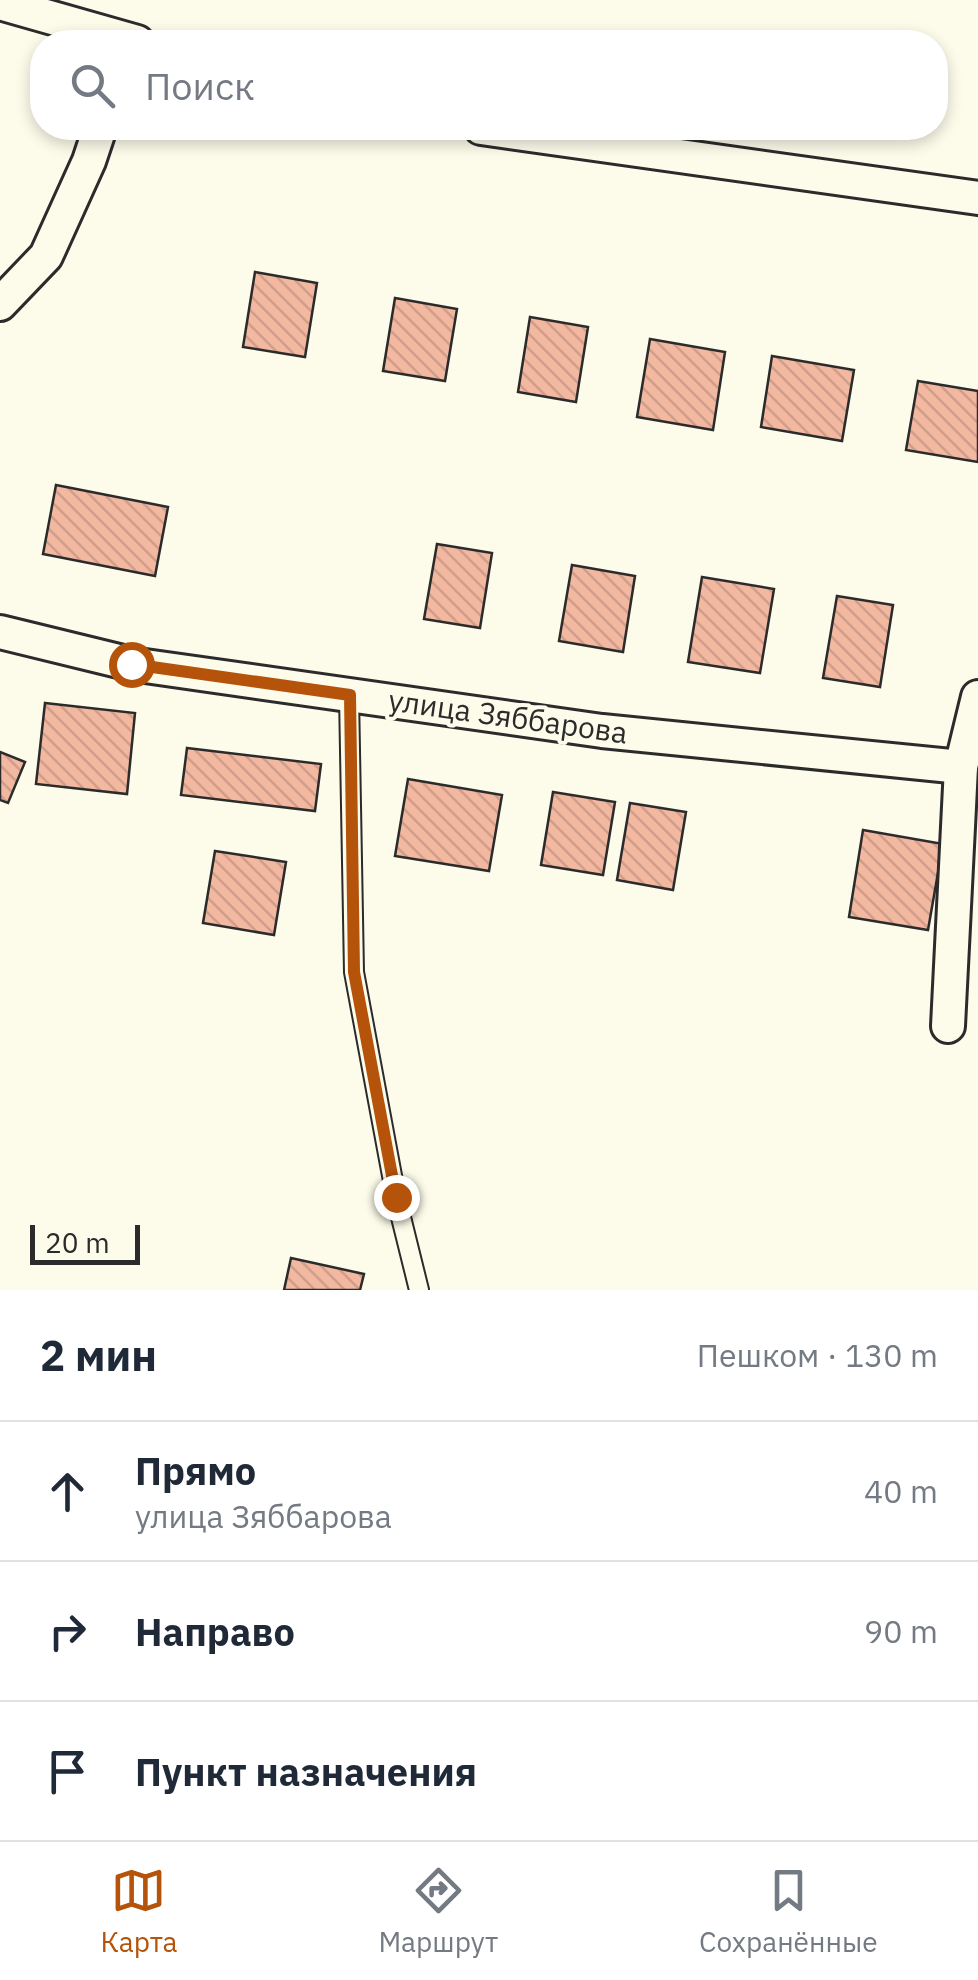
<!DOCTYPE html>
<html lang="ru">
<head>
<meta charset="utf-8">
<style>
  :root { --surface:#fff; --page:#f2f2f3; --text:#1f2937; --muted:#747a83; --line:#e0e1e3; --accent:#b45309 }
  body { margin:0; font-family:"IBM Plex Sans",sans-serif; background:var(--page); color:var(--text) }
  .scale { position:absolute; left:30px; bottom:25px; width:110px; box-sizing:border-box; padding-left:10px; border:5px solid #2b2b2b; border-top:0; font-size:28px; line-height:35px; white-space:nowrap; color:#2b2b2b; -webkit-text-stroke:8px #fdfbea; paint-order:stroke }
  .stop { position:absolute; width:30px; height:30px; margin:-22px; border:8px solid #b45309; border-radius:50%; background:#fff }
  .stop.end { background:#b45309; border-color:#fff; box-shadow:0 2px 10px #0008 }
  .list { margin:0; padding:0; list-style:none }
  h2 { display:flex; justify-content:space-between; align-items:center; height:130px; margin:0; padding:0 40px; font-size:42px }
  h2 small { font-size:32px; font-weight:400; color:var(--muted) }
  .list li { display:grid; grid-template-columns:65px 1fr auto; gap:30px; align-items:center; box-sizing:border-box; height:140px; padding:0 40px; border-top:2px solid var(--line) }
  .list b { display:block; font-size:38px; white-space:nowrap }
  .list p { margin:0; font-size:32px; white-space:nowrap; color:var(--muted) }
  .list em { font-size:32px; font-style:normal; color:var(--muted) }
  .icon { flex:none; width:55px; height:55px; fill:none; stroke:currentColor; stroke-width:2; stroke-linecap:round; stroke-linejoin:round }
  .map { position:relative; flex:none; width:978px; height:1290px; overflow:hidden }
  .search { position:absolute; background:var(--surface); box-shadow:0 5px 15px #0003; left:30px; right:30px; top:30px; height:110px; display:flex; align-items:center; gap:25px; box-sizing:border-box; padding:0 35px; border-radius:40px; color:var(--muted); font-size:38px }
  .sheet { height:550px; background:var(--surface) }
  nav { display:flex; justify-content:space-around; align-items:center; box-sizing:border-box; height:140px; border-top:2px solid var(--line); background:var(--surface); font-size:28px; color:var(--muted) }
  nav a { display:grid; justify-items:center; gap:5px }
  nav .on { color:var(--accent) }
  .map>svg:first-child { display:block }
  .building { fill:url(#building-back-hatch); stroke:#2b2b2b; stroke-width:2.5 }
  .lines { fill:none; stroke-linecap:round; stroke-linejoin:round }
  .service-casing { stroke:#2b2b2b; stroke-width:22 }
  .minor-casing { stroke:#2b2b2b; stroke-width:38 }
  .service { stroke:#fdfbea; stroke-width:18 }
  .minor { stroke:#fdfbea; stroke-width:32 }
  .route { stroke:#b45309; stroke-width:12 }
  .labels { text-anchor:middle; stroke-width:8; stroke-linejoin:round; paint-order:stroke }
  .street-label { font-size:30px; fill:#2b2b2b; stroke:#fdfbea }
</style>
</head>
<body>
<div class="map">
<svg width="978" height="1290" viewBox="0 0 978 1290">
  <defs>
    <pattern id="building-back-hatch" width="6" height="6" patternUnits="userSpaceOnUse" patternTransform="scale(2.5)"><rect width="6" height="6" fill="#f2b8a0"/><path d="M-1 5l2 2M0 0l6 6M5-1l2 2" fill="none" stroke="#d09e8a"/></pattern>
  </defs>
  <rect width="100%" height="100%" fill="#fdfbea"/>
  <g class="building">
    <path d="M255 272 317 283 305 357 243 347Z"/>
    <path d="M395 298 457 309 445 381 383 371Z"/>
    <path d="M530 317 588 327 576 402 518 392Z"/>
    <path d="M650 339 725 352 713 430 637 417Z"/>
    <path d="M772 356 854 370 842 441 761 427Z"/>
    <path d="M918 381 978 391V462L906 450Z"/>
    <path d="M56 485 168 507 155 576 43 554Z"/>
    <path d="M437 544 492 553 480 628 424 619Z"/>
    <path d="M572 565 635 576 623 652 559 641Z"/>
    <path d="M702 577 774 589 760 673 688 662Z"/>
    <path d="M837 596 893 605 880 687 823 678Z"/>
    <path d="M45 703 135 713 127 794 36 784Z"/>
    <path d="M187 748 321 764 315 811 181 795Z"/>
    <path d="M0 752 25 762 8 803 0 800Z"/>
    <path d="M408 779 502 795 489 871 395 856Z"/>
    <path d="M553 792 615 802 603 875 541 865Z"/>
    <path d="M630 803 686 812 673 890 617 880Z"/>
    <path d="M863 830 943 844 928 930 849 917Z"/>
    <path d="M215 851 286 862 274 935 203 923Z"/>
    <path d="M291 1258 364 1274 360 1290H284Z"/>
  </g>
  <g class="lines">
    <defs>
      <path id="service" d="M349 695 354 972 396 1197 419 1290"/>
      <g id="minor">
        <path d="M0 3 137 42"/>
        <path d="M481 128 978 198"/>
        <path d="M0 304 46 256 89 161 100 128"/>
        <path d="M0 632 131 664 602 731 961 767"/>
        <path d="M948 1026 961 767 978 697"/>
      </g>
    </defs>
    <use href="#service" class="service-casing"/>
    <use href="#minor" class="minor-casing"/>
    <use href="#service" class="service"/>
    <use href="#minor" class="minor"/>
  </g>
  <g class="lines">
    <path class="route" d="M131 664 350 695 354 972 396 1197"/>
  </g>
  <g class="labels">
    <g class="street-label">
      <text transform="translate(508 717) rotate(8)" y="10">улица Зяббарова</text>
    </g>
  </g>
</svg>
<div class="scale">20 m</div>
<div class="stop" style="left:131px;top:664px"></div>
<div class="stop end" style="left:396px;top:1197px"></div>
<div class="search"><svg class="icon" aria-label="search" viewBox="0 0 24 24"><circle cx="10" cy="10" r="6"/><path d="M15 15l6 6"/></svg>Поиск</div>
</div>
<section class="sheet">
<h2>2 мин<small>Пешком · 130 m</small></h2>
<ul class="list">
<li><svg class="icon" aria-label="ahead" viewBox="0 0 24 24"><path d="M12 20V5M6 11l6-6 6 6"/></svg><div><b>Прямо</b><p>улица Зяббарова</p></div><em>40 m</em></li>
<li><svg class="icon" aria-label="right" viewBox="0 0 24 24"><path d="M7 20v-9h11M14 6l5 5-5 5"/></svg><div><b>Направо</b></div><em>90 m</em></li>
<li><svg class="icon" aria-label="arrive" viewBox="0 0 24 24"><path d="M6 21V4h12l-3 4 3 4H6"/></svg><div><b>Пункт назначения</b></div></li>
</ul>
</section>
<nav>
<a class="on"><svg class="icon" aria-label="map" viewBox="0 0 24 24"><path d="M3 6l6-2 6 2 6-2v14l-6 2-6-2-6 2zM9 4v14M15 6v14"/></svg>Карта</a>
<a><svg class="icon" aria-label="directions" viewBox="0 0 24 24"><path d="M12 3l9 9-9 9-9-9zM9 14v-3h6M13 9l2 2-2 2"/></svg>Маршрут</a>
<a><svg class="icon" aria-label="saved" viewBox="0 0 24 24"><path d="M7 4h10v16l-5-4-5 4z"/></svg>Сохранённые</a>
</nav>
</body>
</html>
